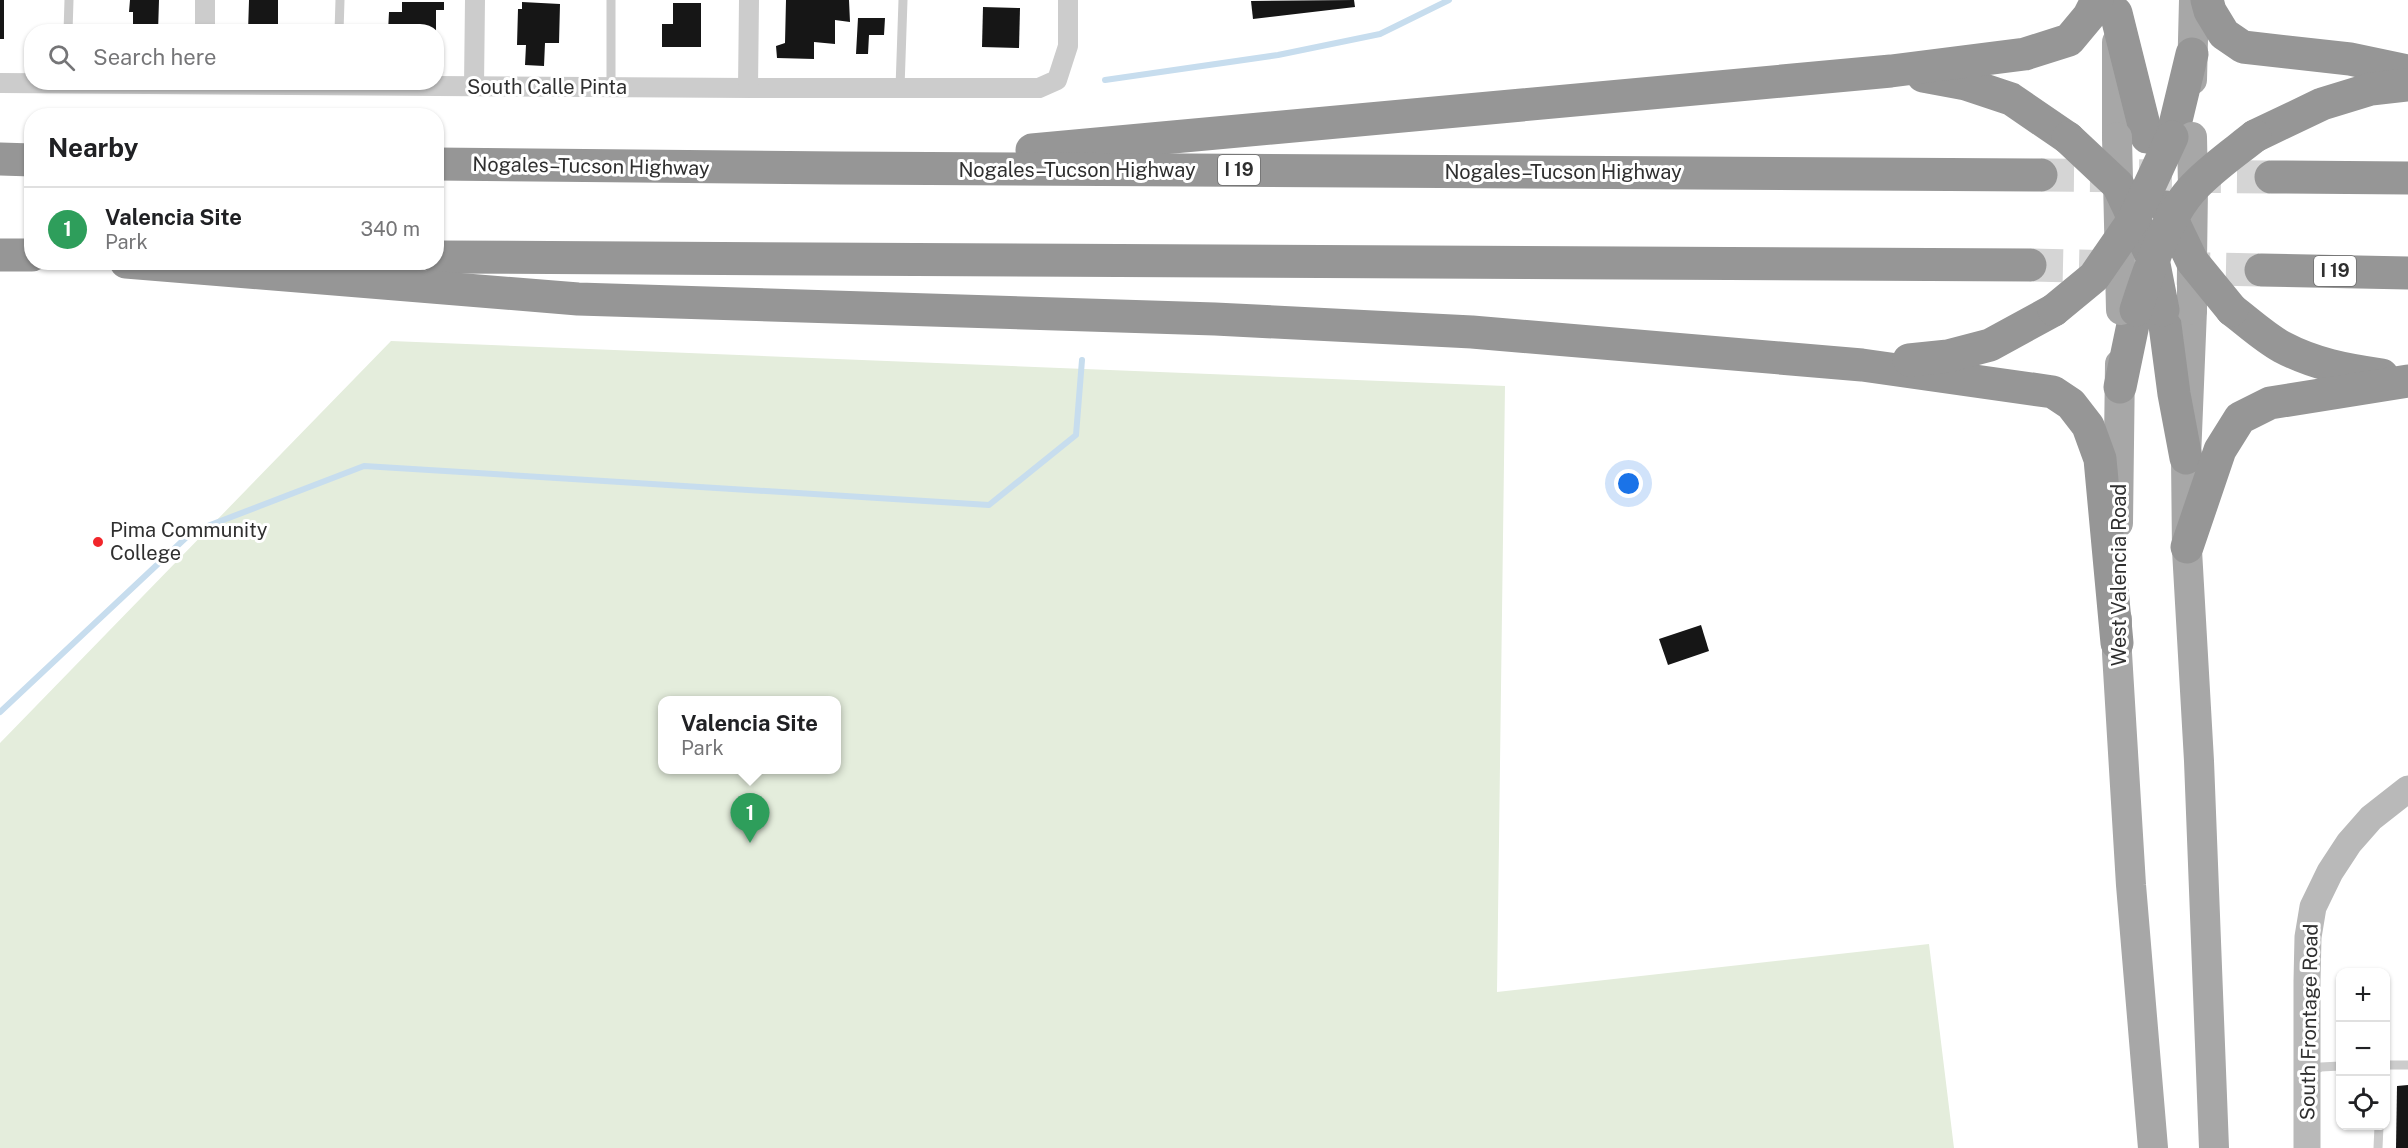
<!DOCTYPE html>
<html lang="en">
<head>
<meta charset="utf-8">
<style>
  :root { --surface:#fff; --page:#f2f2f2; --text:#202124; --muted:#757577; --line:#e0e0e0; --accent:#f1262b }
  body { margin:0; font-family:"Public Sans",sans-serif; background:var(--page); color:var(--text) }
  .controls { position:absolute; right:18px; bottom:18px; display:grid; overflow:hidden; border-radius:12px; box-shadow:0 2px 4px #0004 }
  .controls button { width:54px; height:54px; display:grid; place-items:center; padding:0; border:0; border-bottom:2px solid var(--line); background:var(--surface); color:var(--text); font:30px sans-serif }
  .you { position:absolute; left:1629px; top:484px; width:21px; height:21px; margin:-15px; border:4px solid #fff; border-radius:50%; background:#1a73e8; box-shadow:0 0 0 9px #1a73e833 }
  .badge { display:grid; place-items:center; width:39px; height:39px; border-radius:50%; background:var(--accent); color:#fff; font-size:20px; font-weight:700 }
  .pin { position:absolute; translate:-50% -50px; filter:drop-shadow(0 2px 3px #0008) }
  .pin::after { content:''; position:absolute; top:32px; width:21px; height:18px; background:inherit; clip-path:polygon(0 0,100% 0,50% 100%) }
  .popup { position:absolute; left:658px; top:696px; width:183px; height:78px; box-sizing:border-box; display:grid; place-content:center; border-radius:12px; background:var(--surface); filter:drop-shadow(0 2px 4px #0005); font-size:20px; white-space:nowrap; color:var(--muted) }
  .popup b { font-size:22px; color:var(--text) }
  .popup::after { content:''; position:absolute; left:50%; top:100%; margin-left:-12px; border:12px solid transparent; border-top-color:var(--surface) }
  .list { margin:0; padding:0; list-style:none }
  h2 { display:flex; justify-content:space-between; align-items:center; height:78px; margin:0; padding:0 24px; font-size:26px }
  h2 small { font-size:20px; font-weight:400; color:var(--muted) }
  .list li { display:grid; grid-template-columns:39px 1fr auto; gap:18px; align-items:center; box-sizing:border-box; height:84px; padding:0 24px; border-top:2px solid var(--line) }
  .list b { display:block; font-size:22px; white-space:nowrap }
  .list p { margin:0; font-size:20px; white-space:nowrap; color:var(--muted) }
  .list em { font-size:20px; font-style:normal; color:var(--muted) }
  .icon { flex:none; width:33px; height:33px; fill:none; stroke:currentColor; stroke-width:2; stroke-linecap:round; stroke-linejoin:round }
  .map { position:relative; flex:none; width:2408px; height:1148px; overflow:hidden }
  .search { position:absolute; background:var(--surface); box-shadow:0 2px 4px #0004; left:24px; top:24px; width:420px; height:66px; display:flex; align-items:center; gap:15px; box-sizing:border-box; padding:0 21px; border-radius:24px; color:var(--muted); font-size:22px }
  .panel { position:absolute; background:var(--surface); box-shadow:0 2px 4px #0004; left:24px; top:108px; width:420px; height:162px; border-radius:24px }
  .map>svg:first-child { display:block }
  .green { fill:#e4eddc; fill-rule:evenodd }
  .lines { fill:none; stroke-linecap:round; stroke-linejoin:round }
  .stream { stroke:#c7ddee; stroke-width:6 }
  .building { fill:#161616 }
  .highway-tunnel { stroke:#d5d5d5; stroke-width:33; stroke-dasharray:33 16; stroke-linecap:butt }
  .lane { stroke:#ccc; stroke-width:9 }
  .street { stroke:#ccc; stroke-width:20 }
  .secondary { stroke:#b9b9b9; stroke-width:27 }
  .primary { stroke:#a7a7a7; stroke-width:30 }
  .highway { stroke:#969696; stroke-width:33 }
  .primary-bridge { stroke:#a7a7a7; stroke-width:30 }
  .highway-bridge { stroke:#969696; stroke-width:33 }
  .poi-dot { fill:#f1262b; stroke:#fff; stroke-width:2 }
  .labels { text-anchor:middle; stroke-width:6; stroke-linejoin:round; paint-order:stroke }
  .shield { fill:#fff; stroke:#6d6d6d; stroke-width:1.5 }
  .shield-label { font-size:18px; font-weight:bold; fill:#2f2f2f }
  .street-label { font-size:20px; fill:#2f2f2f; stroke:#fff }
  .poi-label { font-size:20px; fill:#2f2f2f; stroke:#fff; text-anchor:start }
</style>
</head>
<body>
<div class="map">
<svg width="2408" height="1148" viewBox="0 0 2408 1148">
  <rect width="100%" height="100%" fill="#fff"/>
  <path class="green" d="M391 341 1505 386 1497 992 1929 944 1954 1148H0V743ZM663 700H837V770H663Z"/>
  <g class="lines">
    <g class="stream">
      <path d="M1105 80 1278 55 1380 34 1449 0"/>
      <path d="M0 712 192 532 364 466 989 505 1076 435 1082 360"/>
    </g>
  </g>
  <g class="building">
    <rect x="0" y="0" width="4" height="39"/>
    <path d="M130 0H159L158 32H133V12H129Z"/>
    <path d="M249 0H278V32H248Z"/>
    <path d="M786 0H849L850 22 835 20V44L814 42V59L777 58 776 46 785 43Z"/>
    <path d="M1354 0 1355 7 1253 19 1251 1Z"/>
    <path d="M402 2H444V10H436V32H388L389 12H402Z"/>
    <path d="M522 2 560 4 559 43H545L544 66 525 65 526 45H517L518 9H522Z"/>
    <path d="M673 3H701V47H662V24H673Z"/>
    <path d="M983 7 1020 8 1019 48 982 47Z"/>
    <path d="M858 18H885L884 35H869L868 54H856Z"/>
    <path d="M1701 625 1709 651 1668 665 1659 639Z"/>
    <path d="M2408 1085V1148H2396L2397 1086Z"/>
  </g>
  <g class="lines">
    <g class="highway-tunnel">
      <path d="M2041 175 2271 177"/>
      <path d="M2030 265 2261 270"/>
    </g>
    <g class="lane">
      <path d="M611 0V87"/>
      <path d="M68 32 69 0"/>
      <path d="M339 32 340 0"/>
      <path d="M900 88 903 0"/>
      <path d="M2386 1065H2408"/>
      <path d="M2311 1072 2321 1067 2340 1066"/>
      <path d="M2378 1148 2379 1126"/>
    </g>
    <g class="street">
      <path d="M205 32V0"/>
      <path d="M0 83 748 88H1039L1057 80 1068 46V0"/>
      <path d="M474 86 475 0"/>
      <path d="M748 88 749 0"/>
    </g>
    <path class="secondary" d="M2307 1148V981L2308 937 2313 907 2330 872 2349 843 2371 818 2408 789"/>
    <g class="primary">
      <path d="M2117 42V137"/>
      <path d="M2192 80 2194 0"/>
      <path d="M2192 261 2193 187"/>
      <path d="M2192 310 2186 458 2187 550 2199 761 2214 1148"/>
      <path d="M2118 523 2120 364"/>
      <path d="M2117 619V653L2131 885 2153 1148"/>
    </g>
    <g class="highway">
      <path d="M2207 0 2210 11 2224 34 2243 47 2350 59 2408 71"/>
      <path d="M2116 13 2147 137"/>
      <path d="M1923 76 1966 84 2011 99 2068 138"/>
      <path d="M2255 136 2322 104 2371 89 2408 85"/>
      <path d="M2172 137 2192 54"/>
      <path d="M1032 150 1891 71 2025 54 2069 40 2089 16 2097 0"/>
      <path d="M0 159 32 160"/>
      <path d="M436 164 840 168 2041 175"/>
      <path d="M2271 177 2408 178"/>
      <path d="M0 255H32"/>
      <path d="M436 257 2030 265"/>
      <path d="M126 262 578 299 1215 319 1472 332 1862 365 2053 392 2071 404 2088 426 2100 459 2117 643"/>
      <path d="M2261 270 2408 273"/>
      <path d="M2163 310 2174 394 2186 458"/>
      <path d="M2232 310C2248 322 2264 337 2282 347 2314 364 2346 370 2382 375"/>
      <path d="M1909 360 1948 356 1990 345 2054 310"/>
      <path d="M2120 387 2136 310"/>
      <path d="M2187 547 2220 450 2240 418 2270 403 2408 381"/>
    </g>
    <g class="primary-bridge">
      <path d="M2117 137 2121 310"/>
      <path d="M2192 137 2193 187"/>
      <path d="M2192 310V261"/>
    </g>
    <g class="highway-bridge">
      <path d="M2068 138 2118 185 2153 259 2163 310"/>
      <path d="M2166 207 2192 261 2232 310"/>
      <path d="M2054 310 2094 277 2134 219 2172 137"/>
      <path d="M2136 310C2148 273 2167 214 2195 186 2212 168 2235 152 2255 136"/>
    </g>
  </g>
  <circle class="poi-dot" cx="98" cy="542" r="6"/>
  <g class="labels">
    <g class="shield">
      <rect x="1218" y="155" width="42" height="30" rx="4.5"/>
      <rect x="2314" y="256" width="42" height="30" rx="4.5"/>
    </g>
    <g class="shield-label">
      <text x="1239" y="176">I 19</text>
      <text x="2335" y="277">I 19</text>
    </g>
    <g class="street-label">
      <text x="547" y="94">South Calle Pinta</text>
      <text transform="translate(591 166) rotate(1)" y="7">Nogales–Tucson Highway</text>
      <text x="1077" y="177">Nogales–Tucson Highway</text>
      <text x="1563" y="179">Nogales–Tucson Highway</text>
      <text transform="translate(2119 575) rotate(-90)" y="7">West Valencia Road</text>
      <text transform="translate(2309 1022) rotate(-89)" y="7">South Frontage Road</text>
    </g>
    <g class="poi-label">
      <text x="110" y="537">Pima Community<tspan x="110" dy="23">College</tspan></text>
    </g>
  </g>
</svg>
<div class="controls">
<button>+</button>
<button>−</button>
<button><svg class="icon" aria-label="locate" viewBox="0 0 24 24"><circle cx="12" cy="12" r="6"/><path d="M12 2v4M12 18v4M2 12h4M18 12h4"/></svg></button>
</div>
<div class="you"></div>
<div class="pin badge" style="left:750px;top:843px;background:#2e9e5b">1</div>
<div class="popup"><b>Valencia Site</b>Park</div>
<div class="search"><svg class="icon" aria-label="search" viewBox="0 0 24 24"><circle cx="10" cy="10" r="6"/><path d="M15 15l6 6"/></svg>Search here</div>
<section class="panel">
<h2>Nearby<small></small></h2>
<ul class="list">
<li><span class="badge" style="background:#2e9e5b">1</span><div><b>Valencia Site</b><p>Park</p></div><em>340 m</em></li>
</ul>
</section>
</div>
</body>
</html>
